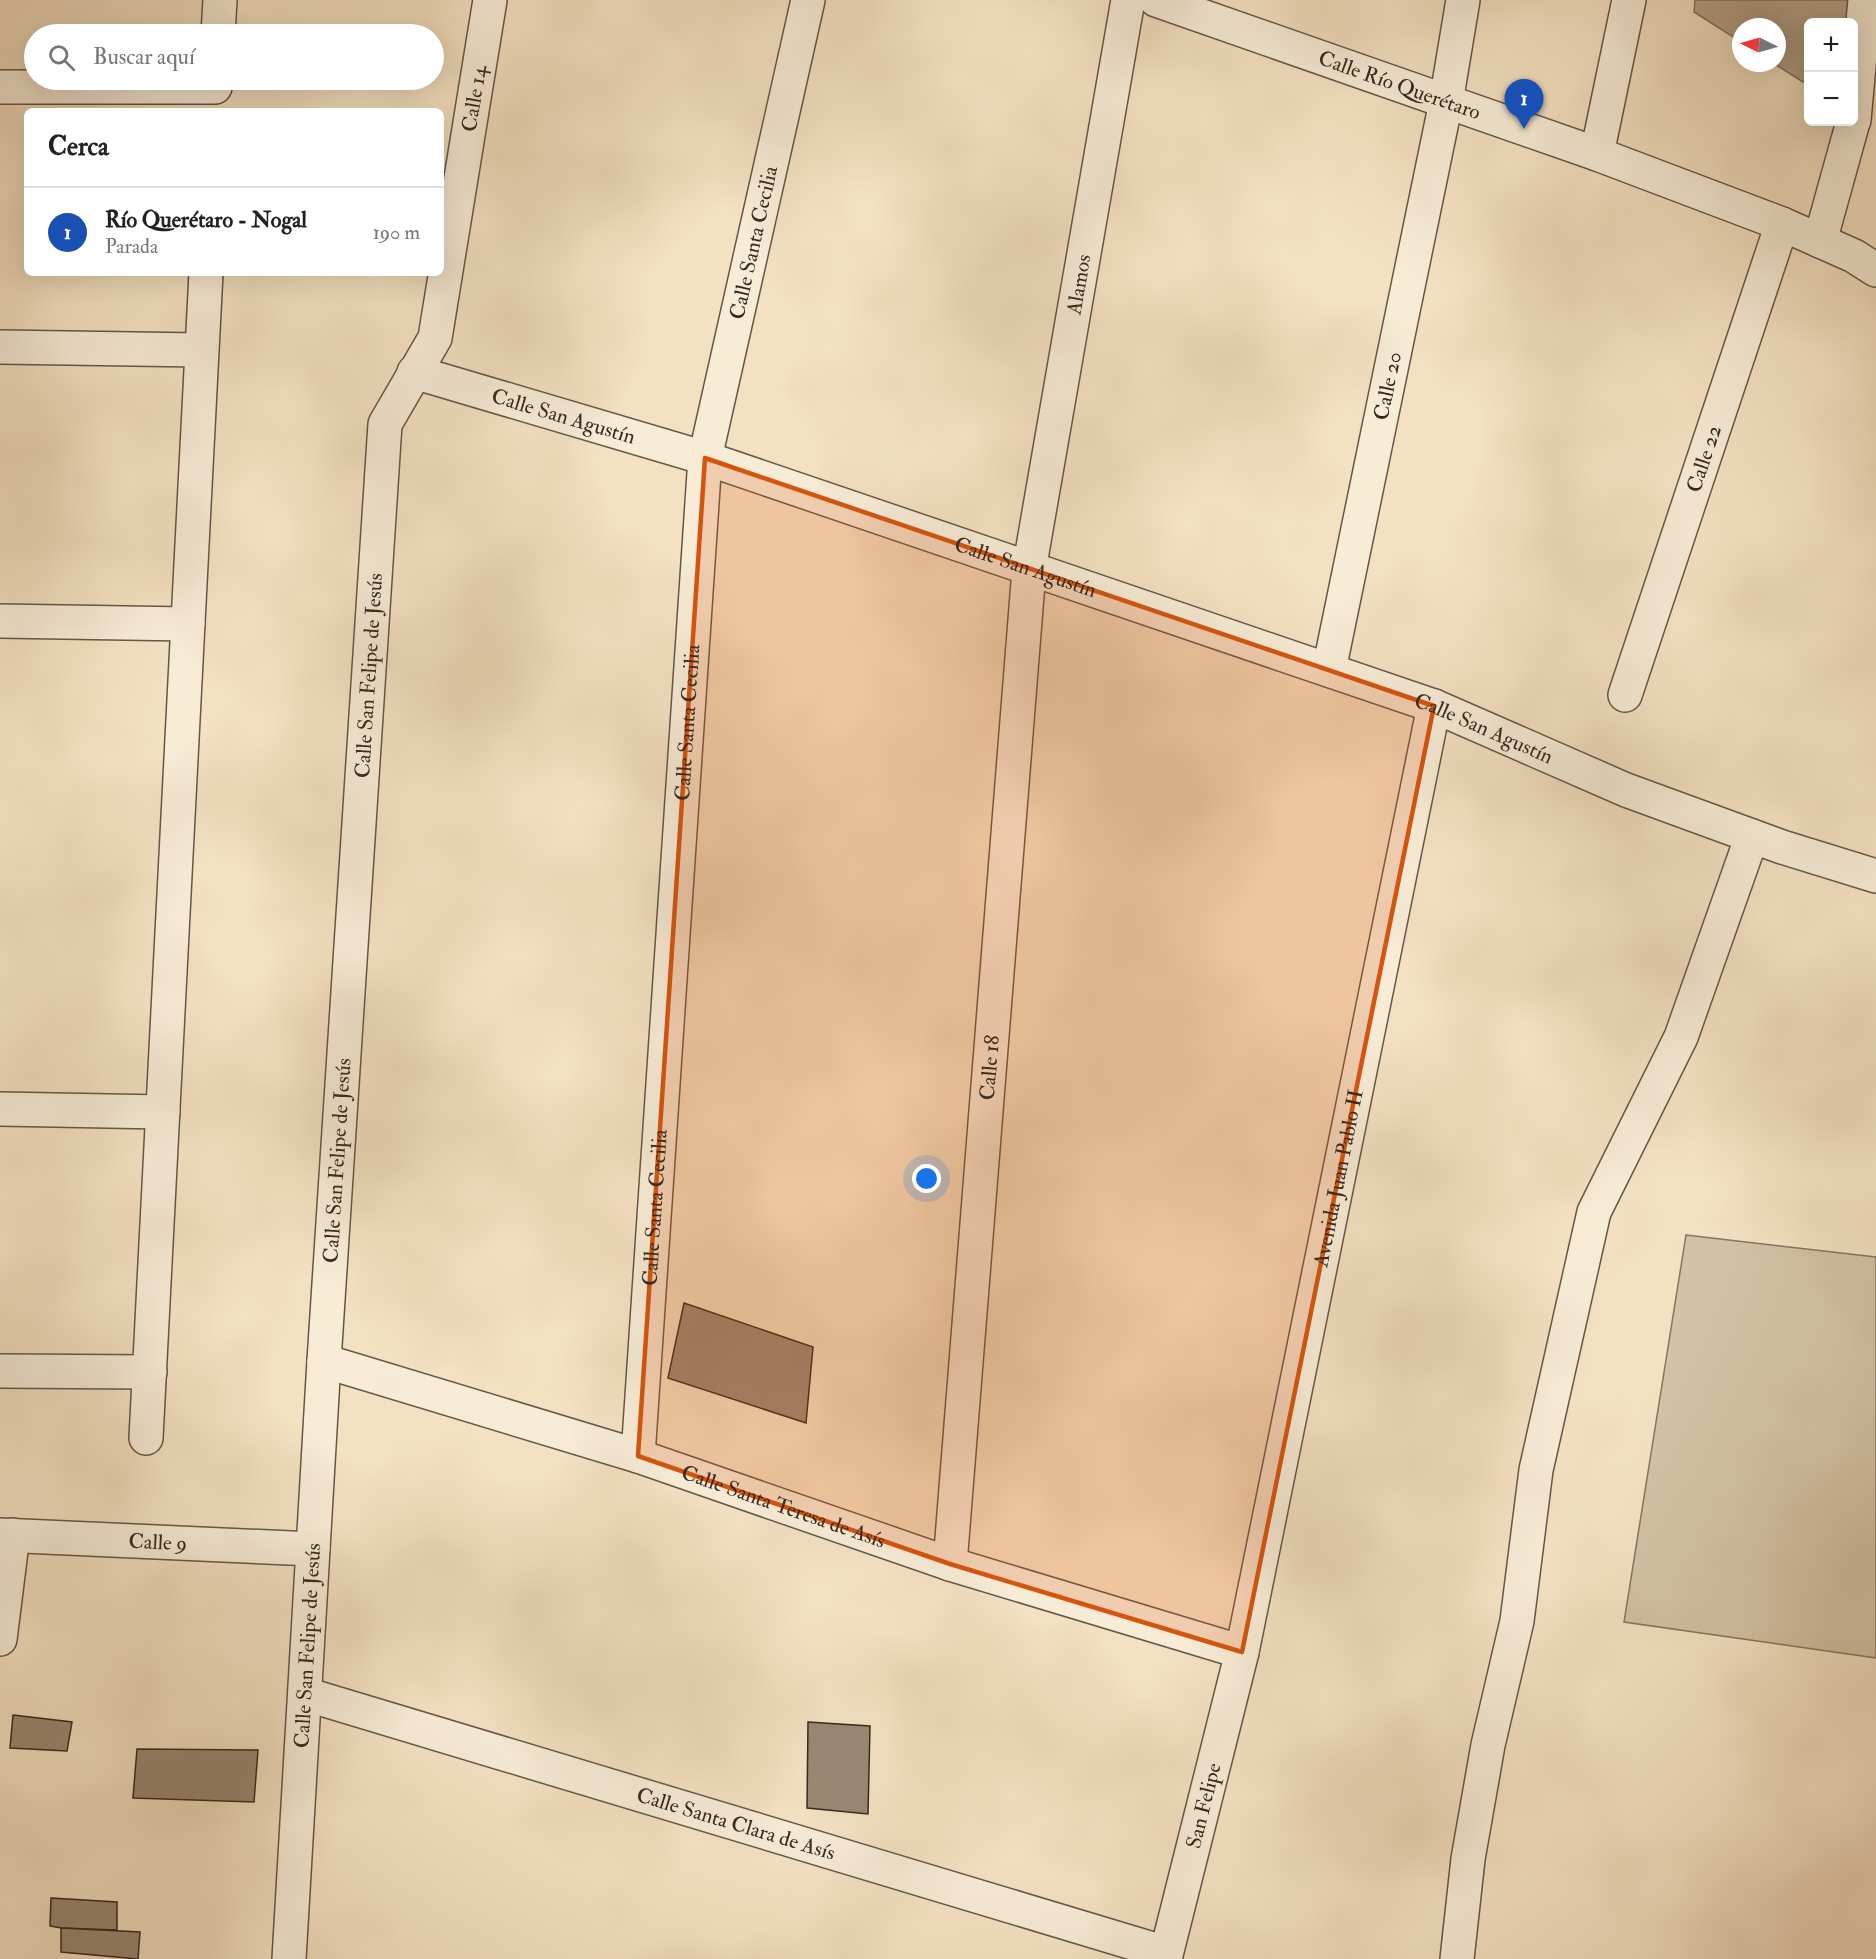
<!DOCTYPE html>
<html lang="es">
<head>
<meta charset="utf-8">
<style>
  :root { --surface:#fff; --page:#f6f6f6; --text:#202124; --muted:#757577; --line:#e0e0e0; --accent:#1a73e8 }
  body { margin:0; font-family:"IM FELL Double Pica",serif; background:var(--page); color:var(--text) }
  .controls { position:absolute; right:18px; top:18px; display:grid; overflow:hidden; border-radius:9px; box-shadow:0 6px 24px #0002 }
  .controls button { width:54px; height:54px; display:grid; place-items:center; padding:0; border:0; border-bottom:2px solid var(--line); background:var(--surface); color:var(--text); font:30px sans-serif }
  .compass { position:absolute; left:1732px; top:18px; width:54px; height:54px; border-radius:50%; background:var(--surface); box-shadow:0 6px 24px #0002; rotate:275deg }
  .you { position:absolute; left:927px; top:1179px; width:21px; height:21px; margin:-15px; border:4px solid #fff; border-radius:50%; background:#1a73e8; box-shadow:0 0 0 9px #1a73e833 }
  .badge { display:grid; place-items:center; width:39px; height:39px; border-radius:50%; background:var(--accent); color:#fff; font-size:20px; font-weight:700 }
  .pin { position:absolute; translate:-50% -50px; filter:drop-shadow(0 2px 3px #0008) }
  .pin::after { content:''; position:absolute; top:32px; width:21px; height:18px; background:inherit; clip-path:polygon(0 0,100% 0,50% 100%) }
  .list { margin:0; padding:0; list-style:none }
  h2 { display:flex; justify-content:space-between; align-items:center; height:78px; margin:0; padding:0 24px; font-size:26px }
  h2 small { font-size:20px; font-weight:400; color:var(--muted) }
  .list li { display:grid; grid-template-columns:39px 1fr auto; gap:18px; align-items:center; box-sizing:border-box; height:90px; padding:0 24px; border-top:2px solid var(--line) }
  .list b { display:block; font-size:22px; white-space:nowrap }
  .list p { margin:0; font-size:20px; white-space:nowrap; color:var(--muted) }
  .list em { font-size:20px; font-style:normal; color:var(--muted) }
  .icon { flex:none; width:33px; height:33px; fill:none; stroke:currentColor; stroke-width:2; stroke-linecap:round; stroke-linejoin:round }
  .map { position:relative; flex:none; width:1876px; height:1959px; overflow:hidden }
  .search { position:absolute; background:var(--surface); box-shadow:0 6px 24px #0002; left:24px; top:24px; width:420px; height:66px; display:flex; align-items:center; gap:15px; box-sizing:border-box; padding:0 21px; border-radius:33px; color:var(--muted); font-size:22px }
  .panel { position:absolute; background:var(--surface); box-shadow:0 6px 24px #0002; left:24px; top:108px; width:420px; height:168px; border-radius:9px }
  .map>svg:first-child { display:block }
  .green { fill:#d4c2a6; stroke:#867562; stroke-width:1.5 }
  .water { fill:#b4a28b; stroke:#827160; stroke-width:1.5 }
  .building { fill:#998874; stroke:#37281f; stroke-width:1.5 }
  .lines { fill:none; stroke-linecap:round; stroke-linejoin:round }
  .minor-casing { stroke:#665648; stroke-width:36 }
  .minor { stroke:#f8ecd7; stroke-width:33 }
  .marked { fill:#d6540e; fill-opacity:0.2; stroke:#d6540e; stroke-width:4.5; stroke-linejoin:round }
  .labels { text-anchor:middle; stroke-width:4.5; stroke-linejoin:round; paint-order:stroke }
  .street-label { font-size:21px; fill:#37281f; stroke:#f8ecd7 }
</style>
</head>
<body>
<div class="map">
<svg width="1876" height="1959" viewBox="0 0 1876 1959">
  <rect width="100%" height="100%" fill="#f4e1c2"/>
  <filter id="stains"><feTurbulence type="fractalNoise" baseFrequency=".00333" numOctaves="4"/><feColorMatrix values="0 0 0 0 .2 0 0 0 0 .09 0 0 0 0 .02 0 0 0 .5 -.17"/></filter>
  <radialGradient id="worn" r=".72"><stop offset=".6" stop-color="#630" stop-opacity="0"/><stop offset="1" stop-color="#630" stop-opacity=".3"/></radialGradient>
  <path class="green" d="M1686 1235 1876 1257V1658L1624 1622Z"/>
  <path class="water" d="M1695 0H1873L1854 22H1808V76L1803 82 1773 63H1777V27H1741V42L1694 12Z"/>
  <g class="building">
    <path d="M684 1303 813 1347 806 1423 668 1378Z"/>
    <path d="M13 1715 72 1722 67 1751 10 1748Z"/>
    <path d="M808 1722 870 1726 868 1814 807 1808Z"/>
    <path d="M137 1749 258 1750 254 1802 133 1798Z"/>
    <path d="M51 1898 117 1902V1930L61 1928 50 1926Z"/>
    <path d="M61 1928 140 1932 138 1959 61 1952Z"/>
  </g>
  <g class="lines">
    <defs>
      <g id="minor">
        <path id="s1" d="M1156 0 1597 154 1782 224 1854 256 1876 270"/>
        <path d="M218 34 220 0"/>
        <path d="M0 87H215"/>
        <path d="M1854 120 1865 0"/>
        <path d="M1597 154 1629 0"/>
        <path d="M1820 241 1853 122"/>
        <path d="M0 347 201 350"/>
        <path id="s2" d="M414 372 705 458 1434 706 1626 790 1782 847 1876 876"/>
        <path d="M0 621 188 624"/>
        <path id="s3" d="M1329 670 1446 102 1463 0"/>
        <path id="s4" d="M1625 695 1782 224"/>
        <path d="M0 1109 163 1112"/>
        <path id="s5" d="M324 1361 638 1456 950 1564 1242 1652"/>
        <path d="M0 1371 150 1372"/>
        <path d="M146 1438 206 273"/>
        <path id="s6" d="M638 1456 705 458 808 0"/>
        <path id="s7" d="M0 1535 313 1549"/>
        <path id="s8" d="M950 1564 1029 570 1128 0"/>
        <path d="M0 1639 13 1535"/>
        <path id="s9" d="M305 1694 1166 1953"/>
        <path id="s10" d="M289 1959 324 1361 385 424 435 338 490 0"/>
        <path id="s11" d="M1165 1959 1242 1652 1434 706"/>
        <path d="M1457 1959 1468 1859 1488 1745 1517 1621 1536 1470 1594 1212 1681 1037 1752 836"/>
      </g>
    </defs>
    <use href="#minor" class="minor-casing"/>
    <use href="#minor" class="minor"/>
  </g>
  <path class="marked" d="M705 458 1434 706 1242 1652 950 1564 638 1456Z"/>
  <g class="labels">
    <g class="street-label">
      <text dy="7" stroke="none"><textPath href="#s1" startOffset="258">Calle Río Querétaro</textPath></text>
      <text dy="7" stroke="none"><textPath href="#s10" startOffset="1880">Calle 14</textPath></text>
      <text dy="7" stroke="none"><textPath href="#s6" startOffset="1221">Calle Santa Cecilia</textPath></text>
      <text dy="7" stroke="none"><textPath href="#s8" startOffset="1287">Alamos</textPath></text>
      <text dy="7" stroke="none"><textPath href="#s3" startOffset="290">Calle 20</textPath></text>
      <text dy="7" stroke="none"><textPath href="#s2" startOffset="156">Calle San Agustín</textPath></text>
      <text dy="7" stroke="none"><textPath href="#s4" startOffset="249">Calle 22</textPath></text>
      <text dy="7" stroke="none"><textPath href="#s2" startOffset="642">Calle San Agustín</textPath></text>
      <text dy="7" stroke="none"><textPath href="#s10" startOffset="1286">Calle San Felipe de Jesús</textPath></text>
      <text dy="7" stroke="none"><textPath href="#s6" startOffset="735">Calle Santa Cecilia</textPath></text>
      <text dy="7" stroke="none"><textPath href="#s2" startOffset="1128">Calle San Agustín</textPath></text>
      <text dy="7" stroke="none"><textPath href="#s8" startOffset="498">Calle 18</textPath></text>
      <text dy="7" stroke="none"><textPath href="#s10" startOffset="800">Calle San Felipe de Jesús</textPath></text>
      <text dy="7" stroke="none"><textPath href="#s11" startOffset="800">Avenida Juan Pablo II</textPath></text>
      <text dy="7" stroke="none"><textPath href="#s6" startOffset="249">Calle Santa Cecilia</textPath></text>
      <text dy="7" stroke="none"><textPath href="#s5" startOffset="482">Calle Santa Teresa de Asís</textPath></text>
      <text dy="7" stroke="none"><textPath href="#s7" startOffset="158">Calle 9</textPath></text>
      <text dy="7" stroke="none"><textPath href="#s10" startOffset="314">Calle San Felipe de Jesús</textPath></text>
      <text dy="7" stroke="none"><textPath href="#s11" startOffset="158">San Felipe</textPath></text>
      <text dy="7" stroke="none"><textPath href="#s9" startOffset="450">Calle Santa Clara de Asís</textPath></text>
    </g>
  </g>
  <rect width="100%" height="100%" filter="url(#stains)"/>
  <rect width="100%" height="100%" fill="url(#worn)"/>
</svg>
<div class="controls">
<button>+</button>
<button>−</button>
</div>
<svg class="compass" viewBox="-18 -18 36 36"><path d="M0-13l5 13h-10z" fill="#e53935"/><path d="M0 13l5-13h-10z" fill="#757577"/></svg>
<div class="you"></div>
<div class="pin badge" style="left:1524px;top:129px;background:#1a4fb4">1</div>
<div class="search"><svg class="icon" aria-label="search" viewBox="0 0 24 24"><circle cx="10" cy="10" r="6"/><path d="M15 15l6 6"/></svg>Buscar aquí</div>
<section class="panel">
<h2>Cerca<small></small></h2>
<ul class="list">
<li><span class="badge" style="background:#1a4fb4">1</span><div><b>Río Querétaro - Nogal</b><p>Parada</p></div><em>190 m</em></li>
</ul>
</section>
</div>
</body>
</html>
